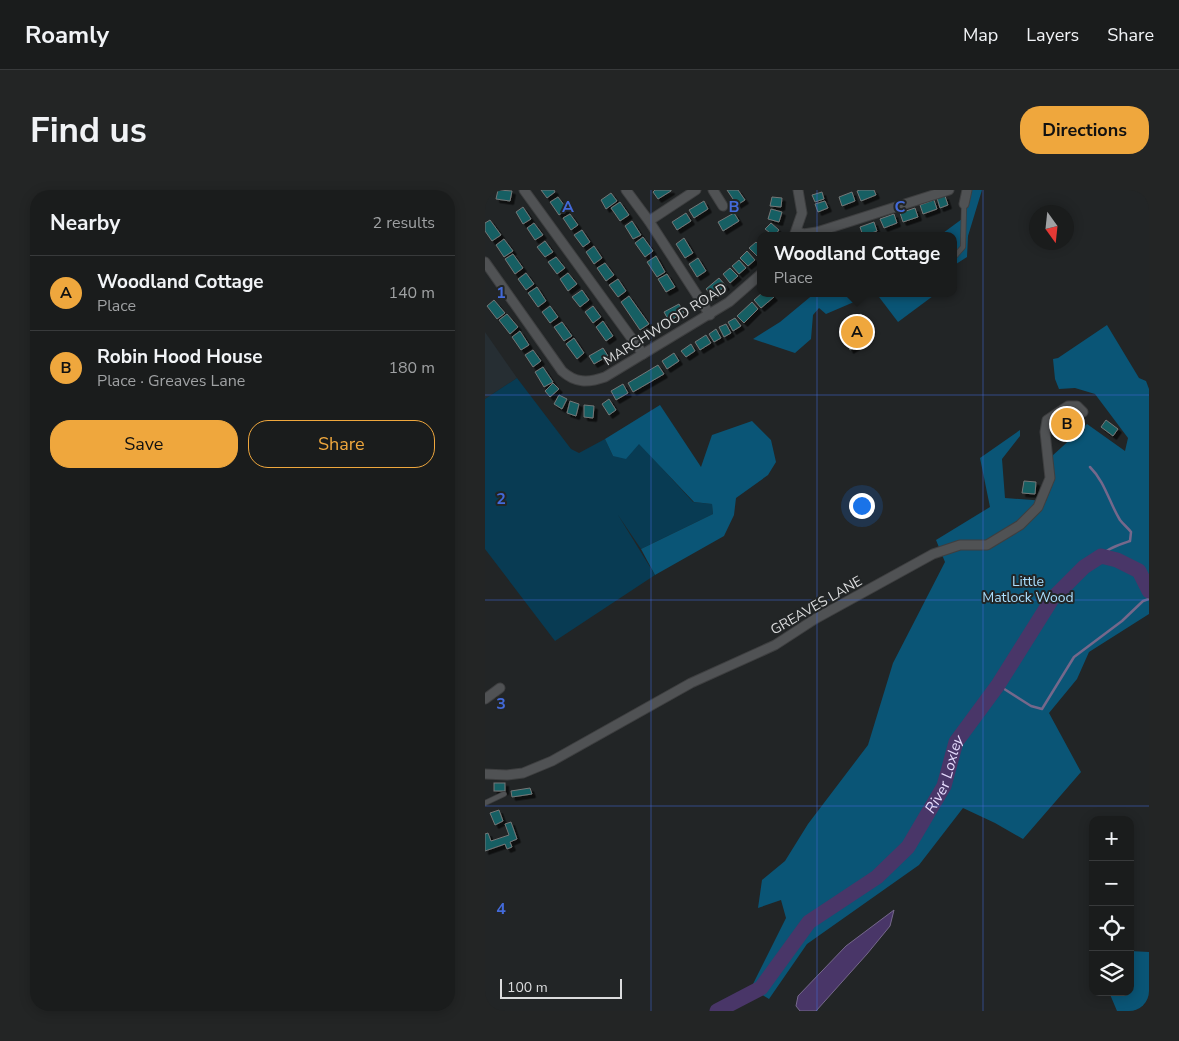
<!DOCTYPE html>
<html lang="en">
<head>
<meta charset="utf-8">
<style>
  :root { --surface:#1a1c1c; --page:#232525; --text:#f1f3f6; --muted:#9fa1a3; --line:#383a3b; --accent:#efa73d }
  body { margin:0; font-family:"Nunito Sans",sans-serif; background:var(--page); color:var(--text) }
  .controls { position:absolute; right:15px; bottom:15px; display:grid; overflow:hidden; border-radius:10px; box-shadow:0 2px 12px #0003 }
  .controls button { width:45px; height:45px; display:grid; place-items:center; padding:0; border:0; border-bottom:1px solid var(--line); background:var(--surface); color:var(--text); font:25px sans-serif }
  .compass { position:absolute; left:544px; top:15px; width:45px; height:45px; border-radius:50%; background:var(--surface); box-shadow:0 2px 12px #0003; rotate:165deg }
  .scale { position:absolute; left:15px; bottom:12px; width:122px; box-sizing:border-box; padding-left:5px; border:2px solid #dbdcdd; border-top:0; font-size:14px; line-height:18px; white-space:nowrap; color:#dbdcdd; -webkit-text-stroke:4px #222526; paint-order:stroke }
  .you { position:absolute; left:376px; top:315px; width:18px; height:18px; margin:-12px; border:4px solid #fff; border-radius:50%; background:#1a73e8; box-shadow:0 0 0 8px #1a73e833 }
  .badge { display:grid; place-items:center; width:32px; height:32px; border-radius:50%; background:var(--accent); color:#111; font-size:16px; font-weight:700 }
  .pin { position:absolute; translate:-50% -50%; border:2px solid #fff; box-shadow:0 1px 5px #0006 }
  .popup { position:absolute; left:272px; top:42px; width:200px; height:65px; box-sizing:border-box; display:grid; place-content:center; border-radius:10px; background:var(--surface); filter:drop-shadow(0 1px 4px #0005); font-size:16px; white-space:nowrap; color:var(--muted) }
  .popup b { font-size:19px; color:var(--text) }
  .popup::after { content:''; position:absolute; left:50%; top:100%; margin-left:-10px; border:10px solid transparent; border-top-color:var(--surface) }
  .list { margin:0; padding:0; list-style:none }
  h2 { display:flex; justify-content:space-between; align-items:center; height:65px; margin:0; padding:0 20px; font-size:21px }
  h2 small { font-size:16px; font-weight:400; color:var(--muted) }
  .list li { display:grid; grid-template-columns:32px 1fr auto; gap:15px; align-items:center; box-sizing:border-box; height:75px; padding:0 20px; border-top:1px solid var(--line) }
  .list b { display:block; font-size:19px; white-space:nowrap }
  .list p { margin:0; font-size:16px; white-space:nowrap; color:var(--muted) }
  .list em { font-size:16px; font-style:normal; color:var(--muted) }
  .actions { display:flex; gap:10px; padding:15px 20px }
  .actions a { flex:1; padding:11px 0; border:1px solid var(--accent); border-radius:20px; text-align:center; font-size:18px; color:var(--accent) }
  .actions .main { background:var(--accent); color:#111 }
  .icon { flex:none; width:28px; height:28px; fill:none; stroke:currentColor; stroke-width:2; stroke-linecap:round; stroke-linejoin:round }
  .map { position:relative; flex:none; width:664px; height:821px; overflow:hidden; border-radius:20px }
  header { display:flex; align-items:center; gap:30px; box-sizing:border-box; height:70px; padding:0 25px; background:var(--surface); border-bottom:1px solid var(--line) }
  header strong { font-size:24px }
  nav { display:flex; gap:28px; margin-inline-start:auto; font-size:18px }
  .intro { display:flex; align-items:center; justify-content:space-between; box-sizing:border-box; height:120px; padding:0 30px }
  h1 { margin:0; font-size:35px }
  .button { padding:12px 22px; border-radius:20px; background:var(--accent); color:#111; font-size:18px; font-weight:700 }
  main { display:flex; gap:30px; padding:0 30px }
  aside { flex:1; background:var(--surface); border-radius:20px; box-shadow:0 2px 12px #0003 }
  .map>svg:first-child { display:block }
  .built { fill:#262e33 }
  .green { fill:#083b53 }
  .forest { fill:#0a5576 }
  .water { fill:#493668; stroke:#75688b }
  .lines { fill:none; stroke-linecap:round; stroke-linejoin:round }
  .stream { stroke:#75688b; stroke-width:2.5 }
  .river { stroke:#493668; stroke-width:15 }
  .building { fill:#155e64; stroke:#747777; filter:url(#shadow) }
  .lane-casing { stroke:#3e3f40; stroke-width:6 }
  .street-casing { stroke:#3e3f40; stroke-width:11 }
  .lane { stroke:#505254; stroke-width:4.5 }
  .street { stroke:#505254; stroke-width:9 }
  .grid { fill:none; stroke:#436ad9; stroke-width:1; stroke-opacity:0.55 }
  .labels { text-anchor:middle; stroke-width:4; stroke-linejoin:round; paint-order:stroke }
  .street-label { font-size:14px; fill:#dbdcdd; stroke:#222526 }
  .park-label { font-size:14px; fill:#aadffe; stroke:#222526 }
  .water-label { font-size:15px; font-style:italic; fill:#e6dcfe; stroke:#222526 }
  .grid-label { font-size:16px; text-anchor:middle; font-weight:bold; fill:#436ad9; stroke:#222526; stroke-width:4; stroke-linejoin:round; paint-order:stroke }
</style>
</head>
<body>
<header>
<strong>Roamly</strong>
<nav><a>Map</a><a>Layers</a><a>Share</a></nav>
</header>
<div class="intro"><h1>Find us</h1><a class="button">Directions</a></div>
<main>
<aside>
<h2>Nearby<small>2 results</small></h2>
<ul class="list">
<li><span class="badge">A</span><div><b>Woodland Cottage</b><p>Place</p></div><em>140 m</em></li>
<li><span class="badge">B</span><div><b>Robin Hood House</b><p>Place · Greaves Lane</p></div><em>180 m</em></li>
</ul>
<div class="actions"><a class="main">Save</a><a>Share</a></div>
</aside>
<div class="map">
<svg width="664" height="821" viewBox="0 0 664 821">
  <defs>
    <filter id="shadow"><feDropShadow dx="3.5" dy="3.5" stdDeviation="0" flood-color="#0009"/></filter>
  </defs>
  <rect width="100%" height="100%" fill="#222526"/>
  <path class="built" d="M0 142 32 188 0 209Z"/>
  <path class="green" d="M32 188 86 259 94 263 120 249 128 266 154 253 208 312 227 314 228 324 156 359 133 325 170 385 70 451 0 359V209Z"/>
  <g class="forest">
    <path d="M487 0H497L483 46 482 67 468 76V46H454L477 29Z"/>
    <path d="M330 103H390L341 124 334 118 328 125 326 149 310 163 268 149 295 132Z"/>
    <path d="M391 103H448V106L413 132Z"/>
    <path d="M622 135 654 188 661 191 664 199V424L604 462 592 489 564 523 596 582 538 649 510 633 478 618 434 675 322 754 284 809 266 798 301 728 296 710 273 718 277 690 300 671 323 634 383 555 408 473 460 372 451 350 505 317 495 268 535 240V246L517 269 520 308 561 311 570 288 566 267 602 234 640 261 643 248 610 204 590 198 574 199 570 189 568 169 573 168Z"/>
    <path d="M175 215 216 277 227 245 267 231 286 250 291 272 283 285 251 308 249 325 239 346 170 385 156 359 228 324 227 314 209 312 154 254 141 269 128 266 120 249Z"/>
    <path d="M645 761 664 762V821H632L624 802H645Z"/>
  </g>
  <path class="water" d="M409 720 405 736 382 764 331 821H315L311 816 313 806 361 756Z"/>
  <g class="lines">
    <g class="stream">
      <path d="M605 277C620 292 624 312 635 330 638 334 643 338 646 342L645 351C636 354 622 358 616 366"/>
      <path d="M513 495 546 516 557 519 589 467 637 431 658 411 664 409"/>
    </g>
    <path class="river" id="s1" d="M232 821 276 798 324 732 392 687 423 657 459 596 471 552 513 495 567 409 599 377 616 366 632 370 654 381 664 401"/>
  </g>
  <g class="building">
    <path d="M13 0 27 1 25 11 11 9Z"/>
    <path d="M56 0H69L70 2 62 8Z"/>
    <path d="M170 0H186V1L173 9 168 2Z"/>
    <path d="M242 0H253L260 10 252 15Z"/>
    <path d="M375 0H389L391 5 376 11 372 1Z"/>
    <path d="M337 2 339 9 330 12 327 5Z"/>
    <path d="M367 2 370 11 357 16 354 7Z"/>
    <path d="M126 3 132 11 121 19 116 10Z"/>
    <path d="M460 6 463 15 455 18 452 8Z"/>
    <path d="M73 7 82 19 74 25 65 12Z"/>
    <path d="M287 7 297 8 296 17 285 16Z"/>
    <path d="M449 10 452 19 438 24 435 15Z"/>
    <path d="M219 11 223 19 209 28 204 20Z"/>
    <path d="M340 11 343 18 333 22 330 14Z"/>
    <path d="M135 12 144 25 135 31 126 18Z"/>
    <path d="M38 17 46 29 38 34 31 22Z"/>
    <path d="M430 18 433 27 418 32 415 23Z"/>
    <path d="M286 19 297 22 294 32 283 29Z"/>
    <path d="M201 23 206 31 192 40 187 32Z"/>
    <path d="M249 23 254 31 238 41 233 32Z"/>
    <path d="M85 24 93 35 86 40 78 28Z"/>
    <path d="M409 24 412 33 399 38 395 29Z"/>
    <path d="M5 30 16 45 7 51 0 41V33Z"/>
    <path d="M147 31 156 45 148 49 140 36Z"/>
    <path d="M389 32 392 41 378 46 375 37Z"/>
    <path d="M49 33 58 45 50 50 42 38Z"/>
    <path d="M286 33 294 40 289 46 280 39Z"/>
    <path d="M97 40 105 52 98 57 89 45Z"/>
    <path d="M158 47 168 61 160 67 150 53Z"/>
    <path d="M199 48 208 63 200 68 191 54Z"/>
    <path d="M19 49 28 61 19 67 11 55Z"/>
    <path d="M60 51 68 62 60 67 52 57Z"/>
    <path d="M271 52 276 57V62L272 66 264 58Z"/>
    <path d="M109 56 117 68 109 74 101 62Z"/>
    <path d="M262 61 270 70 263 76 255 68Z"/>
    <path d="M28 64 38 78 30 84 20 69Z"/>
    <path d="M171 66 180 82 172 87 162 72Z"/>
    <path d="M71 67 80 78 72 84 63 72Z"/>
    <path d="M213 68 221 81 212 87 204 74Z"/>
    <path d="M254 70 261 78 254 84 247 76Z"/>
    <path d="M120 73 129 85 121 91 112 78Z"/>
    <path d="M245 78 253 86 245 93 238 84Z"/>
    <path d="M41 83 49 94 41 100 33 89Z"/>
    <path d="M83 83 92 94 83 101 75 89Z"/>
    <path d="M182 84 190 97 181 102 173 89Z"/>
    <path d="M234 88 241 96 227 106 221 99Z"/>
    <path d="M133 89 141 101 133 107 124 95Z"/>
    <path d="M52 97 61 111 53 117 43 103Z"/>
    <path d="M97 100 104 110 95 117 87 107Z"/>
    <path d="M277 103H285L289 107 276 118 269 110Z"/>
    <path d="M144 106 164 134 155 140 136 112Z"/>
    <path d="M9 110 20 123 12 129 2 116Z"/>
    <path d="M267 112 273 119 259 133 252 126Z"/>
    <path d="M194 114 199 123 184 131 179 122Z"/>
    <path d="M65 116 73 127 65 133 57 122Z"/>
    <path d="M108 116 116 127 108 133 100 122Z"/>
    <path d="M22 124 33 137 25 144 14 130Z"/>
    <path d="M376 124 387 141 379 146 381 150 365 160 363 155 365 154 358 143 369 137 365 131Z"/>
    <path d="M250 128 256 136 248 141 243 132Z"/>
    <path d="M118 131 128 146 121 151 111 137Z"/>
    <path d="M77 132 87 146 79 151 69 137Z"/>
    <path d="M241 134 246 143 239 147 234 137Z"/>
    <path d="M231 139 236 148 229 152 224 144Z"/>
    <path d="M35 141 44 155 36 160 27 147Z"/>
    <path d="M221 145 226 153 215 160 210 152Z"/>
    <path d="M89 148 99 163 92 169 81 154Z"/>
    <path d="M206 154 210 161 201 167 196 161Z"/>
    <path d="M118 158 123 166 109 174 104 166Z"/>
    <path d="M48 160 56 171 48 177 40 165Z"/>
    <path d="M189 163 194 171 182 179 177 171Z"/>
    <path d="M173 175 179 184 148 202 143 193Z"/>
    <path d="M58 177 68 192 59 197 50 182Z"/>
    <path d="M68 193 74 199 65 207 60 201Z"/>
    <path d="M138 194 143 203 131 210 126 201Z"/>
    <path d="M74 205 82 209 77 219 69 214Z"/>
    <path d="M124 209 131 220 124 225 117 214Z"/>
    <path d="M85 211 94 214 91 226 82 223Z"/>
    <path d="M99 215 109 216 108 228 99 227Z"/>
    <path d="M584 220 596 236 579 247 568 232Z"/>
    <path d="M621 230 633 239 628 246 616 237Z"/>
    <path d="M539 291 551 292 550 304 537 303Z"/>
    <rect x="9" y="593" width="11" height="8"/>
    <path d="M45 598 47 604 27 607 26 601Z"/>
    <path d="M14 620 18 631 10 635 5 623Z"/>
    <path d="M26 632 32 649 25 652 27 657 22 659 20 654 0 661V644L3 643 6 651 24 645 20 634Z"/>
  </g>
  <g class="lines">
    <defs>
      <g id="lane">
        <path d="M470 66 478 57 479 14"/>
        <path d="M0 613 19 604"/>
      </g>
      <g id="street">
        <path d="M39 0 158 164"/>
        <path d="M141 0 164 31 225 125"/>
        <path d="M228 0 238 16"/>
        <path d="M479 14 482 0"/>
        <path d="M164 31 211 0"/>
        <path d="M312 41 318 44 332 42 464 0"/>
        <path d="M309 46 317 23 313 0"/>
        <path d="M0 72 77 181C90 193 103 193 120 187L244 112 276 84"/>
        <path d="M0 509 15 498"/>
        <path d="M0 584 22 585 38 583 67 571 206 493 290 455 330 429 448 364 475 355H502L535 335 553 317 565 288 560 242 562 230 583 216H592L598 222"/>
      </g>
    </defs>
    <use href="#lane" class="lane-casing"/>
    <use href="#street" class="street-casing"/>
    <use href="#lane" class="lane"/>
    <use href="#street" class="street"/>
  </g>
  <path class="grid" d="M166 0V821M332 0V821M498 0V821M0 205H664M0 410H664M0 616H664"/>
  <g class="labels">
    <g class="street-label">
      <text transform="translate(180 134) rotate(-32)" y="5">MARCHWOOD ROAD</text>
      <text transform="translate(331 415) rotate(-30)" y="5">GREAVES LANE</text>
    </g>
    <g class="park-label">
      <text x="543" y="396">Little<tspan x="543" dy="16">Matlock Wood</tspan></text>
    </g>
    <g class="water-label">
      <text dy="5" stroke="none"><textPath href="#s1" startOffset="338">River Loxley</textPath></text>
    </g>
  </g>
  <g class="grid-label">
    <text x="83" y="22">A</text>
    <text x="249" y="22">B</text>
    <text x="415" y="22">C</text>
    <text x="16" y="108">1</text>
    <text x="16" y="314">2</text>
    <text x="16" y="519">3</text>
    <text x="16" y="724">4</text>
  </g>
</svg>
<div class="controls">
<button>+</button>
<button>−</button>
<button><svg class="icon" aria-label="locate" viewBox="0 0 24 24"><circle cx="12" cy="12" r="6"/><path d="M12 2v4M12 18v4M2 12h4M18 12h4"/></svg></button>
<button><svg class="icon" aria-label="layers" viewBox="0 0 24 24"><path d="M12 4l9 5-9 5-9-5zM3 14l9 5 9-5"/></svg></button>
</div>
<svg class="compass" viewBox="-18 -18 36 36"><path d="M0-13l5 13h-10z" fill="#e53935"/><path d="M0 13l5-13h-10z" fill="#9fa1a3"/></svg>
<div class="scale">100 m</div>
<div class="you"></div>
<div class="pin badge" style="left:372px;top:142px">A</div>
<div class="popup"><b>Woodland Cottage</b>Place</div>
<div class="pin badge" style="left:582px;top:234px">B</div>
</div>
</main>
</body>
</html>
